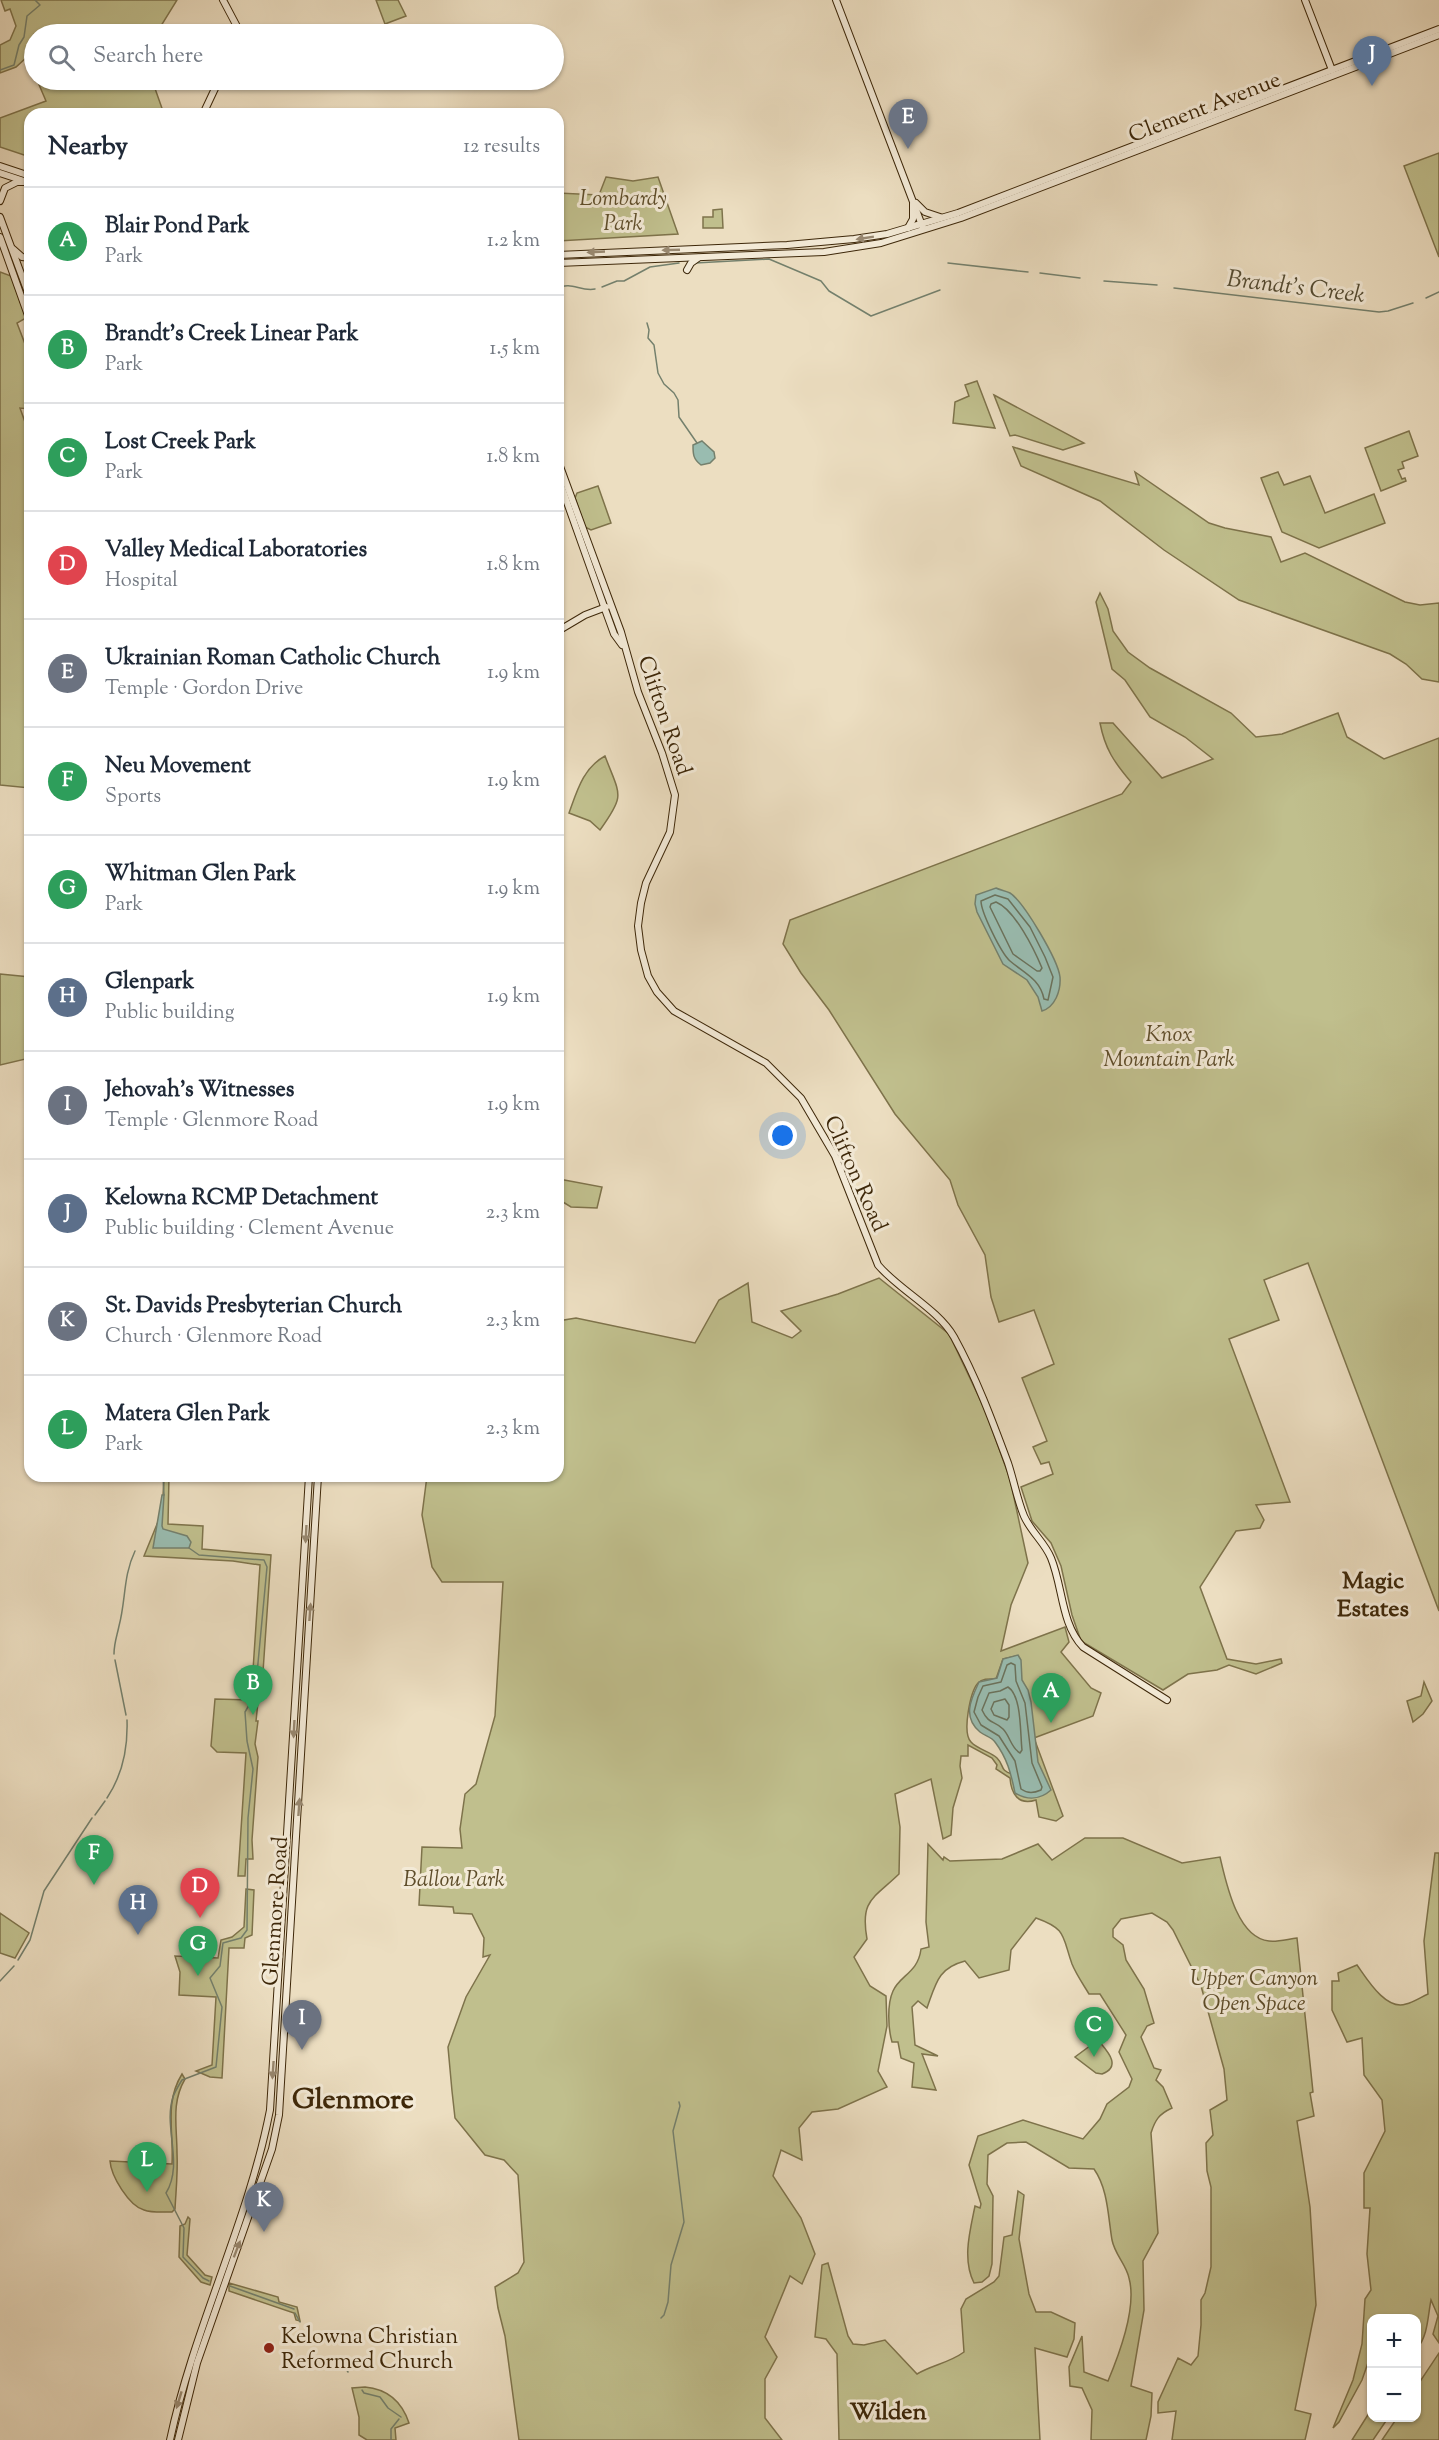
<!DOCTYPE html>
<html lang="en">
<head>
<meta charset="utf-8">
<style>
  :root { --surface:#fff; --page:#f6f6f7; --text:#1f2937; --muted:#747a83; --line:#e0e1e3; --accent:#7c3aed }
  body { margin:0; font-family:"Sorts Mill Goudy",serif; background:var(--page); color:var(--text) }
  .controls { position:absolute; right:18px; bottom:18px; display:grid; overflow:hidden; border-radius:12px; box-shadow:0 2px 4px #0004 }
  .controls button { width:54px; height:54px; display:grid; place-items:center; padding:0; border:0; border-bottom:2px solid var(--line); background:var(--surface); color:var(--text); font:30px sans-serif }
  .you { position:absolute; left:783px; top:1136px; width:21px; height:21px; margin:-15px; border:4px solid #fff; border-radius:50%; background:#1a73e8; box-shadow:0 0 0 9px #1a73e833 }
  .badge { display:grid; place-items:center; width:39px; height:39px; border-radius:50%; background:var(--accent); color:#fff; font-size:20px; font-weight:700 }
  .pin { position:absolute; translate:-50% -50px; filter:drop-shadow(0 2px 3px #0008) }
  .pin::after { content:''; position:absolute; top:32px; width:21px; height:18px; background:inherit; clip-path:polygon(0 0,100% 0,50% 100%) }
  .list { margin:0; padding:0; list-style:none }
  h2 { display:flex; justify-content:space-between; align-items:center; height:78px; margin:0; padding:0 24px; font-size:26px }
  h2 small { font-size:20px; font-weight:400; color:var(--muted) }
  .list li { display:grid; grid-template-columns:39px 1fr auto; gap:18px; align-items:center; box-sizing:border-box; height:108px; padding:0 24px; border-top:2px solid var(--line) }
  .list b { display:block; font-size:22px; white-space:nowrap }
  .list p { margin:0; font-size:20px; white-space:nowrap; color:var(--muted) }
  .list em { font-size:20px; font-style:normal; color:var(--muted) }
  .icon { flex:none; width:33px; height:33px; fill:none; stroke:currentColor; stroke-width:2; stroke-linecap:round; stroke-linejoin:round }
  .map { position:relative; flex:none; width:1439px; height:2440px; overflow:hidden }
  .search { position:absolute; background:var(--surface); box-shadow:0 2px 4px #0004; left:24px; top:24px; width:540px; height:66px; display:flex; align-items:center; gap:15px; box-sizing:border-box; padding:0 21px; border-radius:33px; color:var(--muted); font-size:22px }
  .panel { position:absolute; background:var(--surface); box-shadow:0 2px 4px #0004; left:24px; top:108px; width:540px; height:1374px; border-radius:18px }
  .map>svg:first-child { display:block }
  .green { fill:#c0bf8d; stroke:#7e734b; stroke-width:1.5; fill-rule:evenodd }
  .water { fill:#99bcb0; stroke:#74806d; stroke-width:1.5 }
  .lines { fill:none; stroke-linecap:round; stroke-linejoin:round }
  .shore { stroke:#6b725c; stroke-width:1.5 }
  .stream { stroke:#74806d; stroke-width:1.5 }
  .secondary-casing { stroke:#3d2709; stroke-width:8 }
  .secondary { stroke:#f3ead7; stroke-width:6 }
  .oneway { fill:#988870 }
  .poi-dot { fill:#8f2418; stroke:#f3ead7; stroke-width:2 }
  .labels { text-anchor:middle; stroke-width:6; stroke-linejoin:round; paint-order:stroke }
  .street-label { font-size:22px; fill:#3d2709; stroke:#f3ead7 }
  .park-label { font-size:22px; font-style:italic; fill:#5e4d2a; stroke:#f3ead7 }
  .poi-label { font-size:22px; fill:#3d2709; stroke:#f3ead7; text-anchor:start }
  .water-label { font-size:24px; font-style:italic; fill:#544c33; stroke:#f3ead7 }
  .neighbourhood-label { font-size:24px; font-weight:bold; fill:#3d2709; stroke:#f3ead7 }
  .district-label { font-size:28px; font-weight:bold; fill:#3d2709; stroke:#f3ead7 }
</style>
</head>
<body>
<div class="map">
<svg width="1439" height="2440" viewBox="0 0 1439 2440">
  <rect width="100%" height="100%" fill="#ecdec1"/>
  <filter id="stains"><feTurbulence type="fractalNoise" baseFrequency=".00333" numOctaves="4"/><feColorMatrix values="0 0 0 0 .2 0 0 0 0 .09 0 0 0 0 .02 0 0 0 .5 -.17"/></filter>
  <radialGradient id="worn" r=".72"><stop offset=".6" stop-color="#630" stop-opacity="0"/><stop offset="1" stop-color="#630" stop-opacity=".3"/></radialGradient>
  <g class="green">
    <path d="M1 0H177L156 34H34V74L27 57 16 67 0 73V45L10 40 16 26 10 9 5 11Z"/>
    <path d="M376 0H398L406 16 385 24Z"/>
    <path d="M37 80H152L164 114H30V157L0 147V118L46 101Z"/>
    <path d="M1439 153V257L1404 166Z"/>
    <path d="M606 177 633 181 658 177 678 234 558 241V193L599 195Z"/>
    <path d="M722 209 723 228H703V217H713V210Z"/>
    <path d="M0 272 11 276 26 318 17 323 30 357V409L20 408 30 436V711L25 723 26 732 30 736V788L0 785Z"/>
    <path d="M977 381 995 428 953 423 955 402 969 396 965 385Z"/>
    <path d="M994 395 1084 443 1063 450 1015 435 1010 436Z"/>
    <path d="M1409 431 1418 456 1402 462 1404 468 1398 470 1402 479 1405 478 1406 481 1381 491 1365 448Z"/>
    <path d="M1013 447 1139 485 1135 472 1209 523 1225 528 1271 537 1281 562 1305 553 1405 602 1420 605 1439 603V682L1422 679 1406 664 1390 654 1239 600 1164 550 1100 501 1021 466Z"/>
    <path d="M1278 472 1284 485 1310 476 1325 513 1374 494 1385 523 1319 548 1282 532 1261 478Z"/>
    <path d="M598 486 611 523 591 530 585 527 575 498 577 493Z"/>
    <path d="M1100 593 1108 609 1113 631 1128 652 1150 668 1231 713 1256 737 1282 734 1338 713 1347 737 1384 759 1439 738V1611L1308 1263 1264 1280 1279 1320 1229 1339 1290 1502 1256 1505 1264 1520 1260 1528 1236 1531 1200 1587 1227 1659 1256 1664 1281 1659 1282 1663 1256 1674 1229 1665 1217 1670 1188 1674 1163 1690 1081 1641 1072 1615 1061 1566 1051 1543 1032 1521 1021 1487 1053 1474 1049 1462 1041 1464 1033 1447 1047 1441 1022 1378 1054 1364 1034 1310 999 1322 991 1297 985 1255 958 1205 950 1180 895 1114 829 1010 801 973 783 944 790 920 1122 794 1131 782C1114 762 1105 749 1100 723H1113L1162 778 1213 759 1185 737 1150 717 1125 680 1112 669 1096 602Z"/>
    <path d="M605 756C620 796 626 794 600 830L590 821 569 813C577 791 583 768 605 756Z"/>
    <path d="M0 974 30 977V1058L0 1065Z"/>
    <path d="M559 1179 602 1187 597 1208 571 1207 558 1199Z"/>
    <path d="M879 1278 949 1334 985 1410 1010 1479 1028 1563 1011 1605 1001 1651 1065 1627 1069 1642 1061 1652 1091 1688 1101 1693 1093 1716 1034 1738 1063 1816 1056 1821 1039 1817 1036 1800C1018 1806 1011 1793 1010 1778L996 1769 997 1765 992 1758 968 1745V1756H961L960 1766 962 1778 953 1808 951 1835 943 1839 931 1779 895 1794 900 1827 899 1874C873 1899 860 1900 867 1939L854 1957 870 1986 886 1996 887 2026 878 2071 887 2087 838 2109 812 2112 799 2128 802 2160 781 2150 773 2176 801 2218 815 2254 802 2284 790 2276 765 2337 777 2357 765 2379V2418L782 2440H519L505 2336 498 2308 495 2287 518 2273 524 2262 518 2175 504 2160 485 2155 455 2118 452 2091 448 2047 466 1997 490 1955 483 1957 484 1938 472 1914 454 1913 453 1907 419 1905 422 1847 462 1848 460 1829 465 1794 476 1784 495 1716 503 1582H442L432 1567 422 1515 427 1476H558V1321L576 1318 695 1343 719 1300 748 1283 752 1322 792 1338 801 1331 781 1311 838 1294ZM1017 1656 1022 1689 1012 1774C999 1770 1005 1766 997 1758 991 1752 977 1749 971 1742 962 1733 970 1692 978 1683 983 1678 990 1679 996 1679L1003 1659Z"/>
    <path d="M167 1476H169L168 1524 203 1526 202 1549 271 1555 261 1701 258 1702 256 1721H258L255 1744 258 1757 252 1840 253 1859H246L245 1876H238L246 1753 217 1752 211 1746 215 1699 251 1700 260 1565 233 1561 144 1556 162 1512 164 1479Z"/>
    <path d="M1424 1682 1432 1701 1423 1714 1413 1722 1407 1701 1421 1696Z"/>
    <path d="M1085 1838H1123L1182 1863 1220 1857C1226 1882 1237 1938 1269 1941 1278 1942 1288 1939 1297 1938L1313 2092 1310 2093 1314 2116 1297 2121 1310 2207 1316 2305 1295 2410 1311 2414 1305 2440H1172L1176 2411 1158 2413V2402L1178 2358 1191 2365 1198 2356 1201 2325V2300L1205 2293 1211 2267V2187L1207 2171 1206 2143 1213 2135 1210 2110 1227 2100 1224 2069 1201 1986 1173 1930 1167 1922 1152 1913 1121 1919 1113 1929V1937L1123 1945 1126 1960 1144 1989 1154 2023 1147 2026 1141 2037 1154 2068 1161 2070 1156 2080 1163 2087 1172 2108C1159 2114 1155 2120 1151 2133L1158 2233 1143 2261 1144 2310 1131 2386 1152 2393 1151 2416 1146 2440H1091L1092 2410 1082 2388 1070 2386 1069 2367 1082 2336 1084 2372 1108 2381C1119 2355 1137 2307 1129 2278 1126 2264 1115 2255 1112 2240 1108 2216 1108 2189 1094 2169L1069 2168 1026 2142 1007 2143 988 2155 987 2184 993 2196 992 2264 989 2276 982 2282 974 2283C962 2259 970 2231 975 2206L980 2208 981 2204 969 2165 978 2136 1023 2120 1083 2139 1100 2119 1107 2104 1129 2087 1132 2079 1119 2052 1126 2035 1100 1994H1089C1083 1984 1076 1974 1072 1964 1062 1936 1067 1929 1036 1918L1011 1950 1009 1970 979 1978 965 1961C938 1968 936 1983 927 2008L918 2001 912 2007 915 2045 938 2056 922 2054 936 2090 912 2087 914 2063 901 2058 898 2042H892C888 2028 887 2004 893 1991 900 1975 918 1973 921 1949L929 1947 926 1922 928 1844 943 1860 944 1857 950 1861 1002 1859 1038 1844 1052 1860Z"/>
    <path d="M1435 1853H1439V2343L1433 2334 1438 2316 1431 2300C1428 2314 1428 2337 1417 2348L1416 2318H1391L1382 2315 1380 2318H1372L1370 2357 1362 2380 1339 2422 1333 2428 1353 2380 1362 2344 1365 2299 1371 2290 1367 2254 1370 2208H1364V2173L1385 2131 1382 2100 1364 2075 1362 2038 1347 2042 1332 2010V1981H1339L1338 1973 1357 1965C1367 1979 1386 2011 1406 2004 1414 2002 1421 1997 1428 1994L1424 1941Z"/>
    <path d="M246 1889 254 1890 252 1935 245 1938 244 1948H229L222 2078 210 2077 196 2071 212 2065 216 1997 179 1995 180 1972 175 1956 218 1958 221 1940 232 1937 244 1927Z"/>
    <path d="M0 1913 29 1933 15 1958 0 1953Z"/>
    <path d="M1098 2040C1106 2050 1123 2066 1102 2074L1096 2073 1075 2057Z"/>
    <path d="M182 2074 185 2079C171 2103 177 2126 177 2153 178 2172 176 2190 175 2209L172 2212C163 2212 152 2213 144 2210 129 2206 111 2176 110 2161L172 2164C174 2132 164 2103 182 2074Z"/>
    <path d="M1018 2191 1024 2195 1019 2239 1029 2294 1036 2312H1051L1075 2323 1074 2339 1067 2357 1035 2348 1040 2440H839L837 2354 826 2339 815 2337 822 2265 828 2263 848 2336 853 2344 864 2345 885 2340 917 2374C932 2365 949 2363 964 2352L961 2309 966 2299 994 2282 999 2276 1004 2237 1012 2235Z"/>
    <path d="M188 2217 190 2219 187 2255 205 2275 212 2277 210 2285 201 2282 179 2257 180 2226 185 2224Z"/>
    <path d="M229 2283 278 2297 279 2302 297 2307 300 2321 296 2320 294 2313 229 2291Z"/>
    <path d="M1439 2353V2440H1382L1397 2418H1416L1417 2386Z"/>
    <path d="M365 2387C387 2389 402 2402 409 2423L395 2428 396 2440H367L359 2435V2417L352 2388Z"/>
    <path d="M1371 2410 1372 2418H1388L1373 2440H1352Z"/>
  </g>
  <g class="water">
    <path d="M702 441 714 452 715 458 710 463 701 465C693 459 693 454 693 445Z"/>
    <path d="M996 888C1000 890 1006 891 1010 893 1024 902 1058 960 1060 977 1061 991 1055 1007 1042 1011L1038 997 1027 980 1003 964 977 912 975 904 976 895Z"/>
    <path d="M162 1495H164L162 1526 163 1529 187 1536 191 1542 189 1548H153Z"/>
    <path d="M1018 1655 1021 1660 1022 1680 1028 1690 1031 1702 1038 1762 1051 1790C1040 1800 1027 1800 1015 1793 1011 1773 1007 1758 995 1742 992 1737 985 1736 980 1732 962 1717 971 1699 979 1682L997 1678 1003 1659Z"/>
  </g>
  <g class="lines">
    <g class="shore">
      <path d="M995 895 1008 899 1030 927 1045 957 1053 977 1048 1000 1044 999C1040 979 1024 973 1010 961 1001 953 981 912 981 901Z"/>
      <path d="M996 902C1015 910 1034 949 1042 968L1040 971H1037L1013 954 990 907 991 904Z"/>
      <path d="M1011 1663 1015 1665 1016 1681 1025 1703 1032 1763 1042 1787 1041 1790C1034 1793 1028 1794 1021 1789L1015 1761 999 1736 981 1725 974 1712 978 1697 983 1686 1001 1682 1007 1665Z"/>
      <path d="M1008 1687C1022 1696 1020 1733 1022 1750L1020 1753C1011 1748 1010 1736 1003 1729 994 1720 989 1725 982 1710L989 1693 1000 1691Z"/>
      <path d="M1005 1699 1009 1705V1717L1007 1720 994 1715 991 1709 994 1702Z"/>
    </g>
    <g class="stream">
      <path d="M0 70 14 65 19 45 24 37 27 16 40 5 35 0"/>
      <path d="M695 263 769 259 821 281 829 291 871 316 940 290"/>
      <path d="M948 263 1028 272"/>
      <path d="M1040 273 1080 278"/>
      <path d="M1104 281 1157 285"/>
      <path d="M602 287 617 281H624L650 267 679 263"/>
      <path d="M558 288C571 281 581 292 595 289"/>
      <path d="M1174 288 1379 312 1388 311 1413 303"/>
      <path d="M1426 298 1439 292"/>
      <path d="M647 323 649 330 648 338 654 345 658 373 664 384 674 393 678 400 679 417 697 443"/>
      <path d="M163 1476 164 1495"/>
      <path d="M189 1548 199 1555 264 1560 267 1567 255 1695 245 1712 247 1741 253 1769 248 1818 247 1930 241 1938 223 1943 220 1966 210 1978 222 2007 216 2067 182 2080C179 2085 175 2091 173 2097 163 2127 184 2164 166 2193L184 2228 183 2257 203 2278 209 2281"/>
      <path d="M114 1654C114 1643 117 1636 119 1626 126 1600 123 1576 135 1551"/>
      <path d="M115 1660 126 1715"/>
      <path d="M107 1798C123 1774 128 1749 127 1720"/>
      <path d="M95 1815 105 1801"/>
      <path d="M18 1960 30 1940 44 1891 92 1818"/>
      <path d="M0 1981 14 1966"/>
      <path d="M230 2286 294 2309"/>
      <path d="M295 2313 300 2322"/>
      <path d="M661 2318 664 2315 668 2302 671 2265 684 2222 673 2131 680 2106 679 2102"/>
      <path d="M322 2367H345L348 2372"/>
      <path d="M362 2390 364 2393 380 2397 388 2408 401 2417"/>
      <path d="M391 2440V2429L399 2419"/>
    </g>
    <defs>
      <g id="secondary">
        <path d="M223 0 241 34"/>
        <path d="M836 0 923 228"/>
        <path d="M1305 0 1332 70"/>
        <path d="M203 114 219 80"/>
        <path d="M0 166 30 176"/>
        <path d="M0 173 24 181"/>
        <path d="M0 201 5 188 17 182H27"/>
        <path d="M916 203 925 212 940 217"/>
        <path d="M0 217 30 298"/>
        <path d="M908 228 913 219V204"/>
        <path d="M0 237 30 321"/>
        <path d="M13 249 22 257 30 258"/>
        <path d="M558 255 787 245 854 239 887 234 958 213 1439 29"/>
        <path d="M558 263 824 252 881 243 961 218 1439 35"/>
        <path d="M687 270 691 263 698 258"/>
        <path d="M29 292 30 275"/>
        <path d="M558 461 621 632 638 692 662 753 675 795 670 832 646 883 641 903 638 926 641 950 648 976 657 992 674 1011 766 1063 801 1098 835 1156 878 1265C899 1290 938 1309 954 1337 976 1377 992 1420 1008 1463 1014 1481 1017 1499 1024 1516 1031 1532 1045 1543 1051 1558 1063 1587 1061 1624 1083 1647L1167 1700"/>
        <path d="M558 477 606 612 614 634 622 645"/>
        <path d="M558 631 585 615 606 607"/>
        <path d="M170 2440C194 2327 248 2223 270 2110L309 1476"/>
        <path d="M178 2440 197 2363 272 2149 279 2115 318 1476"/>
      </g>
    </defs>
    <use href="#secondary" class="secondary-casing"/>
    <use href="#secondary" class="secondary"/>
  </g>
  <defs><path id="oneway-solid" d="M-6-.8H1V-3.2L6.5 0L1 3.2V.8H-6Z" transform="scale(1.5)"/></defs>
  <g class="oneway">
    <use href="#oneway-solid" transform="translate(865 238) rotate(171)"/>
    <use href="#oneway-solid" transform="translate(671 250) rotate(178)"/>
    <use href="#oneway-solid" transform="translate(596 252) rotate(177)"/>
    <use href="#oneway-solid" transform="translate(306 1534) rotate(93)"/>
    <use href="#oneway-solid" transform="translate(310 1612) rotate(-86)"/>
    <use href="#oneway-solid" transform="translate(294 1729) rotate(93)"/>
    <use href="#oneway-solid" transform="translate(299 1807) rotate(-86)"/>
    <use href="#oneway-solid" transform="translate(273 2070) rotate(94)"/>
    <use href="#oneway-solid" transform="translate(237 2249) rotate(-69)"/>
    <use href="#oneway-solid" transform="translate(179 2400) rotate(107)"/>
  </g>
  <circle class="poi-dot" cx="269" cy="2348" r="6"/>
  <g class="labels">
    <g class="street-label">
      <text transform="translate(1204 106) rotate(-21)" y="8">Clement Avenue</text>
      <text transform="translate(666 715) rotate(71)" y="8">Clifton Road</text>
      <text transform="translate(857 1173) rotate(66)" y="8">Clifton Road</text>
      <text transform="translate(274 1911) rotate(-86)" y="8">Glenmore Road</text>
    </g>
    <g class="park-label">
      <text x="623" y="205">Lombardy<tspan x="623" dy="25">Park</tspan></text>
      <text x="1169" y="1041">Knox<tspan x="1169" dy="25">Mountain Park</tspan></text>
      <text x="454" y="1886">Ballou Park</text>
      <text x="1254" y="1985">Upper Canyon<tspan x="1254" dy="25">Open Space</tspan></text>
    </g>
    <g class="poi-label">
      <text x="281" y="2343">Kelowna Christian<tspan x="281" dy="25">Reformed Church</tspan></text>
    </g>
    <g class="water-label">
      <text transform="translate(1296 286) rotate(7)" y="8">Brandt's Creek</text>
    </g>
    <g class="neighbourhood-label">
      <text x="1373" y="1588">Magic<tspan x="1373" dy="28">Estates</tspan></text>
      <text x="888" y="2419">Wilden</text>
    </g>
    <g class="district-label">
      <text x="353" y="2108">Glenmore</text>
    </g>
  </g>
  <rect width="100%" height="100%" filter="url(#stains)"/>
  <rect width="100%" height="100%" fill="url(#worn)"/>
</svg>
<div class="controls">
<button>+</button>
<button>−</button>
</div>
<div class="you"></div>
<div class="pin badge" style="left:1051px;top:1723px;background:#2e9e5b">A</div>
<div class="pin badge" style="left:253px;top:1715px;background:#2e9e5b">B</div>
<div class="pin badge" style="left:1094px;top:2057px;background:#2e9e5b">C</div>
<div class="pin badge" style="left:200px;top:1918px;background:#e0444e">D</div>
<div class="pin badge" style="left:908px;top:149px;background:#6b7280">E</div>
<div class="pin badge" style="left:94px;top:1885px;background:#2e9e5b">F</div>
<div class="pin badge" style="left:198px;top:1976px;background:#2e9e5b">G</div>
<div class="pin badge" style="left:138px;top:1935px;background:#5c6f8a">H</div>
<div class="pin badge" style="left:302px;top:2050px;background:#6b7280">I</div>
<div class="pin badge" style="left:1372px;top:86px;background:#5c6f8a">J</div>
<div class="pin badge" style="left:264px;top:2232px;background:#6b7280">K</div>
<div class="pin badge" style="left:147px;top:2192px;background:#2e9e5b">L</div>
<div class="search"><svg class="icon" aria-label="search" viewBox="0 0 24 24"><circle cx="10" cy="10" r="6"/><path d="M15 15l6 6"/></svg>Search here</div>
<section class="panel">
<h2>Nearby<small>12 results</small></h2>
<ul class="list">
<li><span class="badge" style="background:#2e9e5b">A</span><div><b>Blair Pond Park</b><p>Park</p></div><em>1.2 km</em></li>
<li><span class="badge" style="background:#2e9e5b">B</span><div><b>Brandt's Creek Linear Park</b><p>Park</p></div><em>1.5 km</em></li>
<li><span class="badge" style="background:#2e9e5b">C</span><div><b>Lost Creek Park</b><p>Park</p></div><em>1.8 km</em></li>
<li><span class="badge" style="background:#e0444e">D</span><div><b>Valley Medical Laboratories</b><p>Hospital</p></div><em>1.8 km</em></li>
<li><span class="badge" style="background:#6b7280">E</span><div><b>Ukrainian Roman Catholic Church</b><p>Temple · Gordon Drive</p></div><em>1.9 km</em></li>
<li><span class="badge" style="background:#2e9e5b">F</span><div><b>Neu Movement</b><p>Sports</p></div><em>1.9 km</em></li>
<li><span class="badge" style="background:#2e9e5b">G</span><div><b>Whitman Glen Park</b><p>Park</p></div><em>1.9 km</em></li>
<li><span class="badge" style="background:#5c6f8a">H</span><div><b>Glenpark</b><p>Public building</p></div><em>1.9 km</em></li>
<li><span class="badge" style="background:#6b7280">I</span><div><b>Jehovah's Witnesses</b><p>Temple · Glenmore Road</p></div><em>1.9 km</em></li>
<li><span class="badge" style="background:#5c6f8a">J</span><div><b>Kelowna RCMP Detachment</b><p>Public building · Clement Avenue</p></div><em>2.3 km</em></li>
<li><span class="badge" style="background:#6b7280">K</span><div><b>St. Davids Presbyterian Church</b><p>Church · Glenmore Road</p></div><em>2.3 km</em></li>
<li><span class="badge" style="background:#2e9e5b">L</span><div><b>Matera Glen Park</b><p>Park</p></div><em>2.3 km</em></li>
</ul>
</section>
</div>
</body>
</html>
